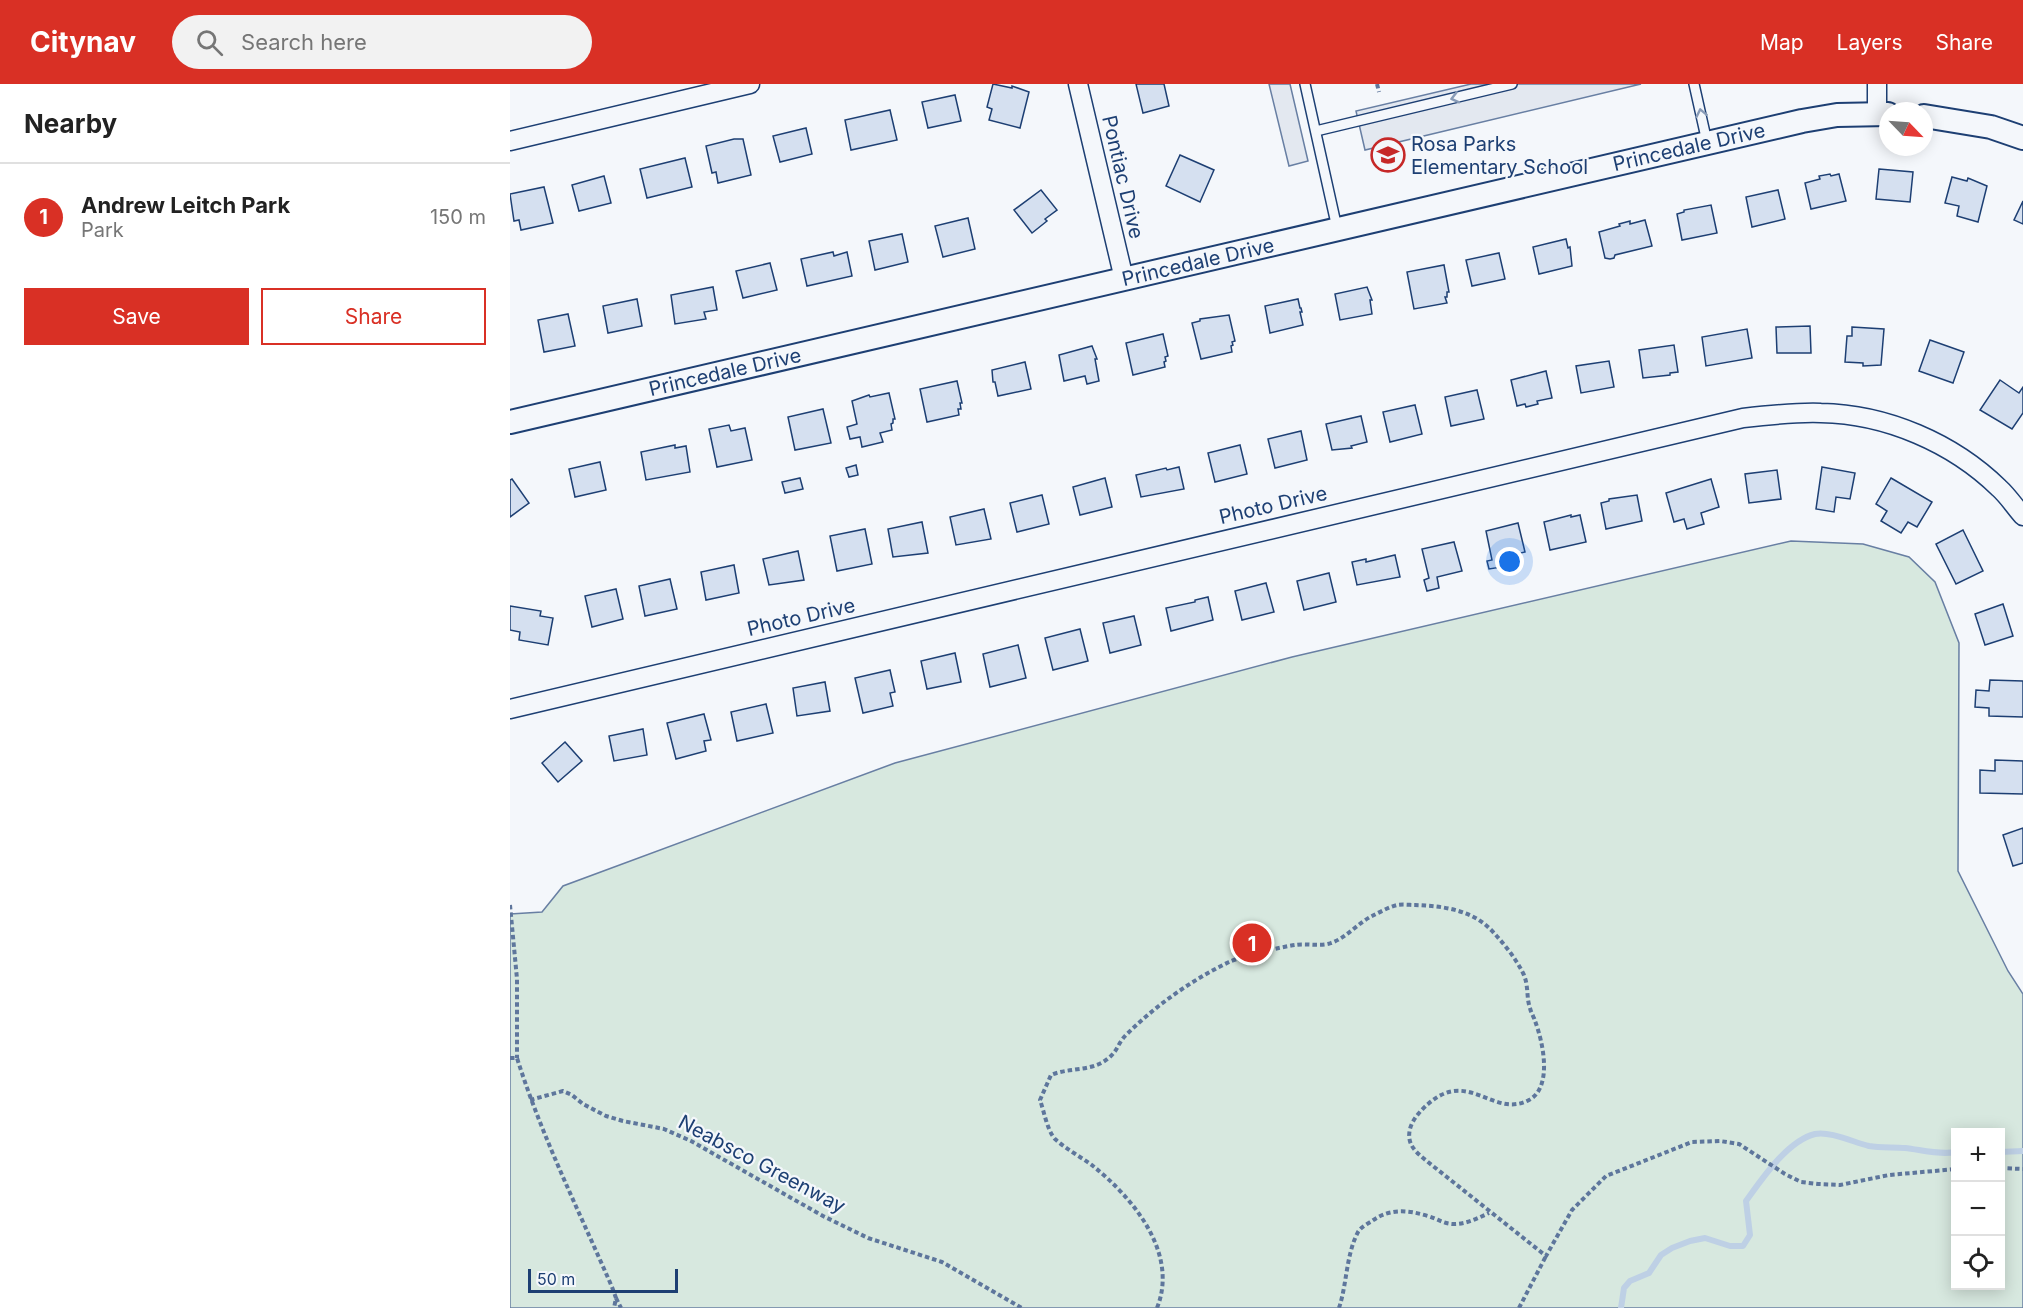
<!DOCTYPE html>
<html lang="en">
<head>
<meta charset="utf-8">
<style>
  :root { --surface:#fff; --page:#f2f2f2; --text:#222; --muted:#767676; --line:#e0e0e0; --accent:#d93025 }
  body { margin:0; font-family:Inter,sans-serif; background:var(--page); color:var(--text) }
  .controls { position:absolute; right:18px; bottom:18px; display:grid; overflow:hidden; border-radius:0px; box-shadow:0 3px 15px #0003 }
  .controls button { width:54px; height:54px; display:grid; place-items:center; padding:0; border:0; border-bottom:2px solid var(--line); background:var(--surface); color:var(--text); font:30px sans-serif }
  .compass { position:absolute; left:1369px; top:18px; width:54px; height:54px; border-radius:50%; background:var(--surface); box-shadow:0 3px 15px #0003; rotate:115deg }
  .scale { position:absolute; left:18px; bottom:15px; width:150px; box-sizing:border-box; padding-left:6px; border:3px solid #1d3f73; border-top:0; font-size:16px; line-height:21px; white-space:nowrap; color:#1d3f73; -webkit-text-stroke:4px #f4f7fb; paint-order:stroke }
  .you { position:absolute; left:1000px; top:478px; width:21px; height:21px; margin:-15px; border:4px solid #fff; border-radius:50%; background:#1a73e8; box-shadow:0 0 0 9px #1a73e833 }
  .badge { display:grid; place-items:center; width:39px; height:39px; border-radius:50%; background:var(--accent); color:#fff; font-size:20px; font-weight:700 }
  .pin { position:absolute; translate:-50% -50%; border:3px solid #fff; box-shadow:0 2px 6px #0006 }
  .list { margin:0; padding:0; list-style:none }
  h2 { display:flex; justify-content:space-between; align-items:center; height:78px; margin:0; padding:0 24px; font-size:26px }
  h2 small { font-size:20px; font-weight:400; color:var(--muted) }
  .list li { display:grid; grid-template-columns:39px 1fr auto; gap:18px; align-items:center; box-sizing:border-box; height:108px; padding:0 24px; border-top:2px solid var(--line) }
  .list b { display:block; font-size:22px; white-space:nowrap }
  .list p { margin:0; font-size:20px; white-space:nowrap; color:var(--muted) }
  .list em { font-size:20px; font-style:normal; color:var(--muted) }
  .actions { display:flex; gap:12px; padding:18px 24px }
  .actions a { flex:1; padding:14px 0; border:2px solid var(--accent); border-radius:0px; text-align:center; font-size:21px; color:var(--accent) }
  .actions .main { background:var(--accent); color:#fff }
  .icon { flex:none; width:33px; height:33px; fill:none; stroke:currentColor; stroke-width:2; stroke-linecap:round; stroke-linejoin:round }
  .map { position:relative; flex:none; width:1513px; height:1224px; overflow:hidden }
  header { display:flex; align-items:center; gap:36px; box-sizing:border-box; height:84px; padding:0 30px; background:var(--accent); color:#fff }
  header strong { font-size:28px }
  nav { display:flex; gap:33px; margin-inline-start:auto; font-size:21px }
  .search { width:420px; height:54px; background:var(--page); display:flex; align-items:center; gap:15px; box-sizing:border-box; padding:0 21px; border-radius:33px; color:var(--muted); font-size:22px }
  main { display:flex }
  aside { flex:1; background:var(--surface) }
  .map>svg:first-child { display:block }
  .green { fill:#d7e8df; stroke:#687fa3; stroke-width:1.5; fill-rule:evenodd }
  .parking { fill:#e3e8f0; stroke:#687fa3; stroke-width:1.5 }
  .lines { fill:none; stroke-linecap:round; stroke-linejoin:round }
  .stream { stroke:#bed0e5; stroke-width:6 }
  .building { fill:#d5e0f0; stroke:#1d3f73; stroke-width:1.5 }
  .service-casing { stroke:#1d3f73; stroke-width:12 }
  .minor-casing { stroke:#1d3f73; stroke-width:21 }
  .tertiary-casing { stroke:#1d3f73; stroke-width:26 }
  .path { stroke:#5e769c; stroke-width:4; stroke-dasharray:4.5 3; stroke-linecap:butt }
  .service { stroke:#f4f7fb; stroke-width:9 }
  .minor { stroke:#f4f7fb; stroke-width:18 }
  .tertiary { stroke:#f4f7fb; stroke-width:22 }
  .oneway { stroke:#889bb7 }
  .labels { text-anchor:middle; stroke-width:4.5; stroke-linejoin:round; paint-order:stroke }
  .poi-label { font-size:20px; fill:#1d3f73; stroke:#f4f7fb; text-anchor:start }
  .street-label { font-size:20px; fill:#1d3f73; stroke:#f4f7fb }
</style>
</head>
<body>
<header>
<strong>Citynav</strong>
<div class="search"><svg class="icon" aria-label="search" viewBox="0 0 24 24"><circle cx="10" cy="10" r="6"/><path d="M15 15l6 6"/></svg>Search here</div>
<nav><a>Map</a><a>Layers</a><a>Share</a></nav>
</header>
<main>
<aside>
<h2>Nearby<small></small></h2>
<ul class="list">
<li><span class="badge">1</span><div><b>Andrew Leitch Park</b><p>Park</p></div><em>150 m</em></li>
</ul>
<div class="actions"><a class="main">Save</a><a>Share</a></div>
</aside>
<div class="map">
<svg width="1513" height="1224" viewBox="0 0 1513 1224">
  <rect width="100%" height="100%" fill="#f4f7fb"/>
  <path class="green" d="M1281 457 1353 460 1399 473 1425 498 1449 559 1448 787 1498 887 1513 910V1224H0V830L32 828 53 802 385 679 782 573ZM1490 1048V1202H1446V1048Z"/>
  <g class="parking">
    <path d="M759 0H780L798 77 779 82Z"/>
    <path d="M961 0H1131L855 66 846 27Z"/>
  </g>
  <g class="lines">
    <g class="stream">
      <path d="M1490 1068 1513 1067"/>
      <path d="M1111 1224 1114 1204 1120 1197 1139 1189 1151 1171 1162 1164 1180 1157 1195 1154 1220 1162H1233L1240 1151 1236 1117C1252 1095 1277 1057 1305 1050 1320 1047 1343 1058 1359 1062 1370 1064 1383 1063 1395 1064 1412 1066 1429 1071 1446 1068"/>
    </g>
  </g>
  <g class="building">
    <path d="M483 0 502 4V2L519 8 510 44 479 36 482 25 477 23Z"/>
    <path d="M626 0H654L659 22 633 29Z"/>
    <path d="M445 11 451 37 418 44 412 18Z"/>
    <path d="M380 26 387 56 341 66 335 36Z"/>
    <path d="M296 44 302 70 270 78 263 52Z"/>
    <path d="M224 55H233L241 91 208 99 206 88 202 89 196 62Z"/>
    <path d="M670 71 704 86 690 118 656 102Z"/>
    <path d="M175 74 182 103 137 114 130 85Z"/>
    <path d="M1369 85 1403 88 1400 118 1366 115Z"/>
    <path d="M1320 90 1321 92 1329 90 1336 117 1301 125 1295 99 1310 95 1309 92Z"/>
    <path d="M94 92 101 119 69 127 62 101Z"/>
    <path d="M1442 93 1457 97 1458 94 1477 102 1468 138 1447 132 1449 122 1435 119Z"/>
    <path d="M34 103 43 139 11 146 9 136 4 137 0 110Z"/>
    <path d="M531 106 547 126 535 135 537 137 522 149 504 126Z"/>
    <path d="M1268 106 1275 135 1242 143 1236 113Z"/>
    <path d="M1513 117V140L1504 136Z"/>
    <path d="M1201 121 1207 149 1172 156 1167 130 1174 128V126Z"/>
    <path d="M458 134 465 165 433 173 425 142Z"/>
    <path d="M1135 136 1142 162 1105 171 1104 174 1100 175 1095 174 1089 148 1110 142 1109 140 1120 137V140Z"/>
    <path d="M392 150 398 178 365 186 359 157Z"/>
    <path d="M1056 155 1058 164 1060 163 1062 182 1029 190 1023 163Z"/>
    <path d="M323 168 324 172 337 168 342 192 297 202 291 175Z"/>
    <path d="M989 169 995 195 962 202 956 176Z"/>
    <path d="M260 179 267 206 233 214 226 187Z"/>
    <path d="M934 181 939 208H937V213H935L937 219 904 225 897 188Z"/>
    <path d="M203 203 207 226 194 228 196 235 165 240 161 211Z"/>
    <path d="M857 203 862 216H860L862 230 830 236 825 210Z"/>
    <path d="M127 215 132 242 98 249 93 222Z"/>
    <path d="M788 215 790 224H791L792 228H790L793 241 760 249 755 222Z"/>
    <path d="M58 230 65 262 34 268 28 236Z"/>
    <path d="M719 231 725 257 722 258 723 261 721 262 722 268 691 275 682 239 690 237V235Z"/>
    <path d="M1300 242 1301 269H1267L1266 243Z"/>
    <path d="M1342 243 1374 245 1371 281 1353 282V279L1335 278 1337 252H1342Z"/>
    <path d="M1237 245 1242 274 1196 282 1192 253Z"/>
    <path d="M653 250 658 272 655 273 656 277 654 278 655 283 623 291 616 259Z"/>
    <path d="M1420 256 1454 268 1443 299 1409 287Z"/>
    <path d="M1164 261 1168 288 1160 289V291L1133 294 1129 266Z"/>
    <path d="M582 262 587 275H585L589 297 577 300 575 292 554 297 549 271Z"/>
    <path d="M1099 277 1104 303 1071 309 1066 282Z"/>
    <path d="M515 278 521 305 488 312 485 298H483L482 286Z"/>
    <path d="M1036 287 1042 314 1027 317 1028 320 1016 323 1015 320 1007 322 1001 296Z"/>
    <path d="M1490 296 1509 309 1513 303V329L1502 345 1470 326Z"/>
    <path d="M447 297 452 319H450L451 325H448L449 331 417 338 410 305Z"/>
    <path d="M967 306 974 335 941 342 935 313Z"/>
    <path d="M379 309 385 335H383V339L381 340 382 346 370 349 373 358 352 363 350 353 340 355 337 343 347 340 342 317 359 311 360 313Z"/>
    <path d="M905 321 912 350 880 358 873 328Z"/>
    <path d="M313 325 321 359 285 366 278 333Z"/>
    <path d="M851 332 857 358 841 362 842 364 822 366 816 340Z"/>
    <path d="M219 341 221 347 235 344 242 376 207 383 199 345Z"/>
    <path d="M791 347 797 376 765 384 758 355Z"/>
    <path d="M165 361V364L176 362 180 388 136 396 131 368Z"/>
    <path d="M730 361 737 390 705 398 698 369Z"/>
    <path d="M90 378 96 406 65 413 59 385Z"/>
    <path d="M346 381 348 391 339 393 336 384Z"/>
    <path d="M669 383 674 405 631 413 626 391 656 384 657 386Z"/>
    <path d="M1312 383 1345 389 1340 415 1326 413 1324 428 1306 425Z"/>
    <path d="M1267 386 1271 415 1239 419 1235 390Z"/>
    <path d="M290 394 293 405 275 409 272 398Z"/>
    <path d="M595 394 602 423 570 431 563 403Z"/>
    <path d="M1381 394 1422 418 1407 443 1398 438 1391 449 1371 437 1377 427 1366 420Z"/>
    <path d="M2 395 19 419 0 433V396Z"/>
    <path d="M1201 395 1209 423 1191 429 1194 440 1177 445 1174 435 1164 438 1156 409Z"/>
    <path d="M532 411 539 440 507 448 500 419Z"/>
    <path d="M1127 411 1132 437 1096 445 1091 419 1099 417V415Z"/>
    <path d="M474 425 481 455 446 461 440 433Z"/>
    <path d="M1061 431V433L1070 431 1076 458 1040 466 1034 438Z"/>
    <path d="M412 438 418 469 383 473 378 445Z"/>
    <path d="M1008 439 1015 468 990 474 992 483 979 485 977 477 982 476 976 447Z"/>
    <path d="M355 445 362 480 327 487 320 452Z"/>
    <path d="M1453 446 1473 487 1446 500 1426 460Z"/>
    <path d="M944 458 952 487 927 493 929 504 917 507 914 496 919 494 912 465Z"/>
    <path d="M288 467 294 496 259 501 253 475Z"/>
    <path d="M885 471 890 493 847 501 842 478 856 475V478Z"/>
    <path d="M224 481 229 509 196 516 191 488Z"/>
    <path d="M819 489 826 518 794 526 787 497Z"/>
    <path d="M160 495 167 525 135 532 129 502Z"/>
    <path d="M756 499 764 528 732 536 725 507Z"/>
    <path d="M106 505 113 535 82 543 75 512Z"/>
    <path d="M698 513 703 536 661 547 656 524 685 518V516Z"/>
    <path d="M1493 520 1503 552 1475 561 1465 530Z"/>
    <path d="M0 522 31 527 30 532 43 534 38 561 9 556 10 548 0 546Z"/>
    <path d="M624 532 631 561 600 569 593 539Z"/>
    <path d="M570 545 578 577 543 586 535 554Z"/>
    <path d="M508 561 516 594 480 603 473 570Z"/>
    <path d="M445 569 451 598 417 605 411 577Z"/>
    <path d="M380 586 385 608 380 609 383 622 353 629 345 594Z"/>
    <path d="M1480 596 1513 597V633L1479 632V624L1465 623 1466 606 1479 607Z"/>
    <path d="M315 598 320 627 287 632 283 604Z"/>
    <path d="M256 620 263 649 227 657 221 628Z"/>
    <path d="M194 630 201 656 194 657 196 667 166 675 157 639Z"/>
    <path d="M133 645 137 671 104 677 99 652Z"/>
    <path d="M55 658 72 677 48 698 32 679Z"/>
    <path d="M1485 676 1513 677V710L1470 709V686L1485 687Z"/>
    <path d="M1513 744V779L1503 782 1493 751Z"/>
  </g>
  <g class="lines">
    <defs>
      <g id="service">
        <path d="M795 0 827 144"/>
        <path d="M1184 0 1197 58"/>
        <path d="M806 47 1002 0"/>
      </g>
      <g id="minor">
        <path d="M568 0 614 195"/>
        <path d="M1367 29V0"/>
        <path d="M0 57 240 0"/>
        <path d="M0 625 1233 334C1259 331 1285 328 1311 329 1376 330 1443 359 1489 404 1498 412 1505 423 1513 432"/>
      </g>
      <g id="tertiary">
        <path d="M1414 32 1481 43 1513 54"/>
        <path d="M0 338 1292 37 1327 31 1378 30"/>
      </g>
    </defs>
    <use href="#service" class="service-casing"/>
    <use href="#minor" class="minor-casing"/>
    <use href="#tertiary" class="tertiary-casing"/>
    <g class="path">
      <path d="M867 0 869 8"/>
      <path d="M0 821 7 895V974"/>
      <path d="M0 974H7C32 1053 69 1127 102 1203L106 1214 104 1224"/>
      <path d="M20 1016 53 1007 62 1011 73 1020 96 1032 113 1037 154 1045 181 1057 313 1132 358 1154 432 1178 512 1224"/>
      <path d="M1490 1084 1513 1085"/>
      <path d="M106 1214 111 1224"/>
      <path d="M647 1224C669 1169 623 1114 583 1082 571 1073 556 1065 545 1055 537 1046 534 1027 530 1016L541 991C557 984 578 987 593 978 609 968 606 961 616 951 646 921 682 896 719 878 732 872 771 863 785 861 796 859 811 863 821 859 836 854 848 839 862 832 870 828 879 823 887 821 893 820 900 821 905 821 934 822 964 826 984 849 995 861 1006 875 1013 889 1019 901 1016 913 1020 924 1021 929 1024 933 1025 937 1033 958 1043 1003 1019 1016 983 1035 959 984 918 1020 911 1026 902 1036 900 1045 896 1061 907 1069 918 1078L1036 1172 1062 1126 1096 1092 1182 1058 1210 1057 1229 1060 1275 1090 1291 1098 1308 1100 1330 1101 1379 1091 1446 1085"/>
      <path d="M829 1224C837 1200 836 1171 848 1148 851 1143 857 1140 862 1137 880 1124 898 1126 918 1132 928 1135 934 1140 944 1140 957 1140 968 1134 979 1129"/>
      <path d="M1009 1224 1036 1172"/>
    </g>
    <use href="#service" class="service"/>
    <use href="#minor" class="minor"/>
    <use href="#tertiary" class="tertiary"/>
  </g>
  <defs><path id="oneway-chevron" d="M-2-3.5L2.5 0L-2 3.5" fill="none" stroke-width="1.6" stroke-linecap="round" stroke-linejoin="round" transform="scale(1.5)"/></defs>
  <g class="oneway">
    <use href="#oneway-chevron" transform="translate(945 14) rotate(166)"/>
    <use href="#oneway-chevron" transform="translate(1191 29) rotate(-102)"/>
  </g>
  <defs>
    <symbol id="school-ring" viewBox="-11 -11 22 22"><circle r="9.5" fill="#f4f7fb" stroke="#c62828" stroke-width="1.5"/><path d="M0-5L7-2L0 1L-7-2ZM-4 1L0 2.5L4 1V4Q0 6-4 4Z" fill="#c62828"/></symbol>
  </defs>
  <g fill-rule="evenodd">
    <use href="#school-ring" x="859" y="52" width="38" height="38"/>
  </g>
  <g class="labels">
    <g class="poi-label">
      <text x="901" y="67">Rosa Parks<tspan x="901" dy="23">Elementary School</tspan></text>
    </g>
    <g class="street-label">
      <text transform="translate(1179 63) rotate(-13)" y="7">Princedale Drive</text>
      <text transform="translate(613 93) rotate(77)" y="7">Pontiac Drive</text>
      <text transform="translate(688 178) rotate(-13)" y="7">Princedale Drive</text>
      <text transform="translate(215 288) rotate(-13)" y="7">Princedale Drive</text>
      <text transform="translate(763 421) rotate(-13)" y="7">Photo Drive</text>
      <text transform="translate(291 533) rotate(-13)" y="7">Photo Drive</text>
      <text transform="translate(252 1080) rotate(28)" y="7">Neabsco Greenway</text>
    </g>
  </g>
</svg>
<div class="controls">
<button>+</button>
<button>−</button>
<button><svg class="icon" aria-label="locate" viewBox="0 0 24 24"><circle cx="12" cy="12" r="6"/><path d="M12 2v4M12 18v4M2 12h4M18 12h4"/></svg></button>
</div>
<svg class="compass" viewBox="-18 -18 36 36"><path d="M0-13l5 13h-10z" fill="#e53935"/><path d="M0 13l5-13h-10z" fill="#767676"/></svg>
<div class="scale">50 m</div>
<div class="you"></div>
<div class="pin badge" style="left:742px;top:859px">1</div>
</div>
</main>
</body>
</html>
